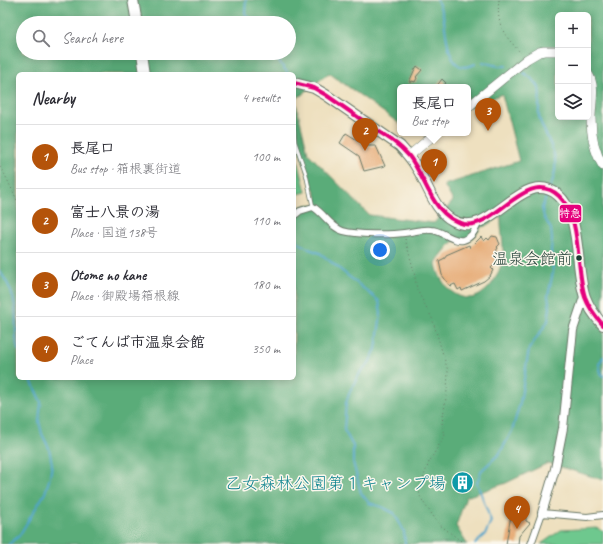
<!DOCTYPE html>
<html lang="en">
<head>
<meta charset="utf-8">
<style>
  :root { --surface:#fff; --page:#f7f7f7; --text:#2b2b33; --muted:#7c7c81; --line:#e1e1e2; --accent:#b45309 }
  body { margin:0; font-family:Caveat,"Klee One",sans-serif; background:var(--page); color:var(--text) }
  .controls { position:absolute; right:12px; top:12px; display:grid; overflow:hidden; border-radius:6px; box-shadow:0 2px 10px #0003 }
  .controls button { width:36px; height:36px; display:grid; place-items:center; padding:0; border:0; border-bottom:1px solid var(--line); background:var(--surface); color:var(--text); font:20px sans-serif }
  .you { position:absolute; left:380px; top:250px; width:14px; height:14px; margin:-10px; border:3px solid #fff; border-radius:50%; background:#1a73e8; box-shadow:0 0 0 6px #1a73e833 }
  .badge { display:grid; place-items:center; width:26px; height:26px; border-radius:50%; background:var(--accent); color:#fff; font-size:13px; font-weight:700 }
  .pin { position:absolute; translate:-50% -33px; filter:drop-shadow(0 1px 2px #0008) }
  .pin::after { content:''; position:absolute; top:21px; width:14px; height:12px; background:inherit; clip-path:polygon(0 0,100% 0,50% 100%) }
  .popup { position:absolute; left:397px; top:84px; width:74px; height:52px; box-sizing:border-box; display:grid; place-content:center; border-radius:6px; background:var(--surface); filter:drop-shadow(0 1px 3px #0005); font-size:13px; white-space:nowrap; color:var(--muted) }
  .popup b { font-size:15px; color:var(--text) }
  .popup::after { content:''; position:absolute; left:50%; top:100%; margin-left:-8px; border:8px solid transparent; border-top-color:var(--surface) }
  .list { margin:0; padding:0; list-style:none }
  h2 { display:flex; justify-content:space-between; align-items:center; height:52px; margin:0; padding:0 16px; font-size:17px }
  h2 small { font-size:13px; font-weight:400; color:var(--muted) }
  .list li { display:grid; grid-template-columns:26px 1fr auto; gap:12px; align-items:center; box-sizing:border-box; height:64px; padding:0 16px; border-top:1px solid var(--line) }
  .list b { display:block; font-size:15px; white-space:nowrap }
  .list p { margin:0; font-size:13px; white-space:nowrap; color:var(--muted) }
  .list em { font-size:13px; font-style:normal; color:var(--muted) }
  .icon { flex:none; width:22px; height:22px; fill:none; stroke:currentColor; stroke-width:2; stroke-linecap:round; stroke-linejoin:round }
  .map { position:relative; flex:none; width:603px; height:544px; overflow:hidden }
  .search { position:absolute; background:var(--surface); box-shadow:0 2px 10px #0003; left:16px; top:16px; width:280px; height:44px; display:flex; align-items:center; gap:10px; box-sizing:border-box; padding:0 14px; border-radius:22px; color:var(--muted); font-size:15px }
  .panel { position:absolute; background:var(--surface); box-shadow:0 2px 10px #0003; left:16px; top:72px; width:280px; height:308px; border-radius:6px }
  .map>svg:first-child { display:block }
  .green { fill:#6ec88e; stroke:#468261 }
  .forest { fill:#5aac79; stroke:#3c7456; fill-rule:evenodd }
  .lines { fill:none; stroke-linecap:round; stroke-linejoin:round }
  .stream { stroke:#50a4cb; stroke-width:2 }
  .building { fill:#e7ae7a }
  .service-casing { stroke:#677665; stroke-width:4.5 }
  .minor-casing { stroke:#677665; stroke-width:8 }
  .tertiary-casing { stroke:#677665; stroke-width:10 }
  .secondary-casing { stroke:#677665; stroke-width:10 }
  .trunk-casing { stroke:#677665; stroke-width:12 }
  .path { stroke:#677665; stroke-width:1; stroke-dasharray:1 3; stroke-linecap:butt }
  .service { stroke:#fff; stroke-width:3 }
  .minor { stroke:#fff; stroke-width:6 }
  .tertiary { stroke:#fff; stroke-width:8 }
  .secondary { stroke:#fff; stroke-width:9 }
  .trunk { stroke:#fff; stroke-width:10 }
  .bus-1-casing { stroke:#fbf7ec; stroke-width:7 }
  .bus-1 { stroke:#e5007d; stroke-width:4 }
  .bus-dot { fill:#1f3d34; stroke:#fbf7ec; stroke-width:1.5 }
  .labels { text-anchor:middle; stroke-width:3; stroke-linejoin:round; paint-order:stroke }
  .bus-label { font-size:16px; fill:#1f3d34; stroke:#fbf7ec; text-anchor:end }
  .culture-label { font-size:17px; fill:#0d838f; stroke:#fbf7ec; text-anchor:end }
  .line-badge { stroke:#fbf7ec; stroke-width:1.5 }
  .badge-label { font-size:11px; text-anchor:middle; font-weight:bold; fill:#fff }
</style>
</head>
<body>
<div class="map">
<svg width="603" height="544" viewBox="0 0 603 544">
  <rect width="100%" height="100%" fill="#fbf7ec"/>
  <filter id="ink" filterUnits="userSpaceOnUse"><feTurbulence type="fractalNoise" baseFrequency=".025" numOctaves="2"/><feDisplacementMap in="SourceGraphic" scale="8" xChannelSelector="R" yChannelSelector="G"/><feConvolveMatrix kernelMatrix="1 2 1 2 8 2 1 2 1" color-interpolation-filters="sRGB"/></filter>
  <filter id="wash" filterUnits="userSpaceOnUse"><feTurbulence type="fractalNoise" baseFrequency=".012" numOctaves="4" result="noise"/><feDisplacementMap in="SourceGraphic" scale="16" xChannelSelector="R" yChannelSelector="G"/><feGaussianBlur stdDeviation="0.9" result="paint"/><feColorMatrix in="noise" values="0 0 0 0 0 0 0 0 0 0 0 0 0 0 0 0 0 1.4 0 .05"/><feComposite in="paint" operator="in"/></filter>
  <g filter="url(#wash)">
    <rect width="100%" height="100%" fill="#eee0bf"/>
    <g class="green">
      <path d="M294 161H298L306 192 294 195Z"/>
      <path d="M597 528 603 531V544H541L561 530Z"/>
    </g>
    <path class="forest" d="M0 0H603V480L548 463 506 483 466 497 456 526 467 544H0ZM558 15H588V117H558ZM23 23H289V53H23ZM329 73 400 124V87H468V108L502 94 519 161 444 185 453 201 434 223 369 215 308 153 295 100ZM18 74H294V110L298 147 316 195 319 208 310 204 294 209V378H18ZM501 216C500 238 508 251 498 273 494 283 482 298 469 298 451 298 438 279 436 263 440 255 447 249 453 241 468 244 474 239 481 227L485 226Z"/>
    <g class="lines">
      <g class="stream">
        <path d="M246 0 245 13 252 23"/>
        <path d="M437 0C439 5 441 10 443 15 447 32 446 79 475 64"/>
        <path d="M272 53 287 72"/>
        <path d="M483 62 498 66H506"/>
        <path d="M524 73C529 77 537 81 539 88 541 95 538 108 539 116 540 124 545 131 548 139 557 157 558 169 550 187"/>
        <path d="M294 211C299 223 294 230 296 241L309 249 320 253 379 301 381 313 376 349 369 363 361 371 350 391 346 403 344 430 353 446V462L361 493 369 503 382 507 394 513 404 531 405 544"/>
        <path d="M0 271C7 282 13 292 15 306 17 321 14 335 18 350"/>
        <path d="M603 357 599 364 601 373 603 376"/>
        <path d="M9 544 19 536 45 493 50 477 52 464 49 448 42 434 39 421 41 402 30 378"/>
        <path d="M475 544 485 535 491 521 477 483 481 471 500 453 512 431 520 403 529 349 548 321 550 308 548 296 553 272 551 250 552 240 551 229 544 217 542 208 548 192"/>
      </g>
    </g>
    <g id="blocks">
      <g class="building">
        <path d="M417 66 422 70 416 77 417 78 415 82 412 81 411 83 409 82 414 71Z"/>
        <path d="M442 79 446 83 442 87H436Z"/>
        <path d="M346 133 367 146H376L385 166 364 171 359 156 340 143Z"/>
        <path d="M492 236 497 237 499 242 500 244 497 247 498 248 496 251 499 253 495 257 499 260 491 268 493 270 490 276 484 281 462 291 461 288 458 290 455 284 450 286 442 275 439 261 445 258 446 255 469 245 470 248 481 237 484 241 487 238 489 240Z"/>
        <path d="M464 474 469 488 459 492 456 483H458L456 477Z"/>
        <path d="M522 514H526V521L530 523 519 536 518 544H506L511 515 521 516Z"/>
      </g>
    </g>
  </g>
  <g filter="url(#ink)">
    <use href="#blocks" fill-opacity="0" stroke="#677665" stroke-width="1"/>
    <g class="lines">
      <defs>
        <path id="service" d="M294 130 295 142 306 174 313 207"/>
        <g id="minor">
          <path d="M294 216 300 211 313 207C324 213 330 227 343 231 357 235 390 235 404 233 413 232 422 229 431 230 442 230 452 242 463 240 472 238 475 230 479 222"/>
          <path d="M531 544 542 513 587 517 603 515"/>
        </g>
        <path id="tertiary" d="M542 513 555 469 563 428 573 330 584 297"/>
        <g id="secondary">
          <path d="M588 74C596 86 591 104 591 118 591 135 594 151 603 166"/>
          <path d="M468 107 527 59 539 52 544 51H558"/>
          <path d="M409 156 436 133"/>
        </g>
        <g id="trunk">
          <path d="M133 0 137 23"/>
          <path d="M142 53 145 74"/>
          <path d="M294 83 314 88 326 95 400 146C406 153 412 159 417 168 428 185 434 210 452 220 491 243 521 165 558 195 582 215 575 269 585 297 589 308 595 316 603 325"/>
        </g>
      </defs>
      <use href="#service" class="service-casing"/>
      <use href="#minor" class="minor-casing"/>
      <use href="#tertiary" class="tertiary-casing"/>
      <use href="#secondary" class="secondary-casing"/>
      <use href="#trunk" class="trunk-casing"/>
      <g class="path">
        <path d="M499 0C496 26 504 35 521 53"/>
        <path d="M0 167 5 175 18 202"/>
        <path d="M405 239 414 271 417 290 432 318 448 371 447 391 442 423 445 435 429 462 419 490 420 496 425 505 440 525 465 544"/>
      </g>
      <use href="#service" class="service"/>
      <use href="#minor" class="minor"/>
      <use href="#tertiary" class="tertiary"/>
      <use href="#secondary" class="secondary"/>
      <use href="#trunk" class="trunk"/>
      <defs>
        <path id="bus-1" d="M294 83 314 88 326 95C342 106 358 117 373 128 386 136 399 144 409 156 427 179 432 217 464 224 495 230 527 166 559 196 583 219 575 267 585 297 589 308 596 317 603 325"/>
      </defs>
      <use href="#bus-1" class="bus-1-casing"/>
      <use href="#bus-1" class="bus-1"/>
    </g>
  </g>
  <defs>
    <symbol id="building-disc" viewBox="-11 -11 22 22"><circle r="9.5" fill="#0f9aa8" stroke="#fbf7ec"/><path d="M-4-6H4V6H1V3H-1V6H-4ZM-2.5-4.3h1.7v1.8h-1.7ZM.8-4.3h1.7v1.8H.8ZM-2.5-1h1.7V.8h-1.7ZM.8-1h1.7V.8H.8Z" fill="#fff"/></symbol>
  </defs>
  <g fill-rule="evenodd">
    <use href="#building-disc" x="450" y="470" width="25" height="25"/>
  </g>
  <circle class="bus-dot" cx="579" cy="258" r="3.5"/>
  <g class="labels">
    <g class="bus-label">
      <text x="572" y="264">温泉会館前</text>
    </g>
    <g class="culture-label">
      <text x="446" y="489">乙女森林公園第１キャンプ場</text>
    </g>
  </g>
  <rect class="line-badge" x="559" y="204" width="23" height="19" rx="4" fill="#e5007d"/>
  <g class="badge-label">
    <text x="570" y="217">特急</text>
  </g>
</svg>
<div class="controls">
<button>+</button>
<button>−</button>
<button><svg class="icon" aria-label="layers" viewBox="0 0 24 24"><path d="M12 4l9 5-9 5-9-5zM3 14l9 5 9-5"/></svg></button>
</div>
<div class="you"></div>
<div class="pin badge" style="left:434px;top:182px">1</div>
<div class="popup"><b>長尾口</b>Bus stop</div>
<div class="pin badge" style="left:365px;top:151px">2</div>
<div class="pin badge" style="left:488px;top:131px">3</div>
<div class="pin badge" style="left:517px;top:529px">4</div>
<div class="search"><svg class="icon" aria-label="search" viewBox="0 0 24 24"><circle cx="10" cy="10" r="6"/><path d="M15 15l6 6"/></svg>Search here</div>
<section class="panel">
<h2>Nearby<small>4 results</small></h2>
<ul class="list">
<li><span class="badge">1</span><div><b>長尾口</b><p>Bus stop · 箱根裏街道</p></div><em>100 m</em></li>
<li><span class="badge">2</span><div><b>富士八景の湯</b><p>Place · 国道138号</p></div><em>110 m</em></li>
<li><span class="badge">3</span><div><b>Otome no kane</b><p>Place · 御殿場箱根線</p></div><em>180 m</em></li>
<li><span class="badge">4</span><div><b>ごてんば市温泉会館</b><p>Place</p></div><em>350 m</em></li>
</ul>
</section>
</div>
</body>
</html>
